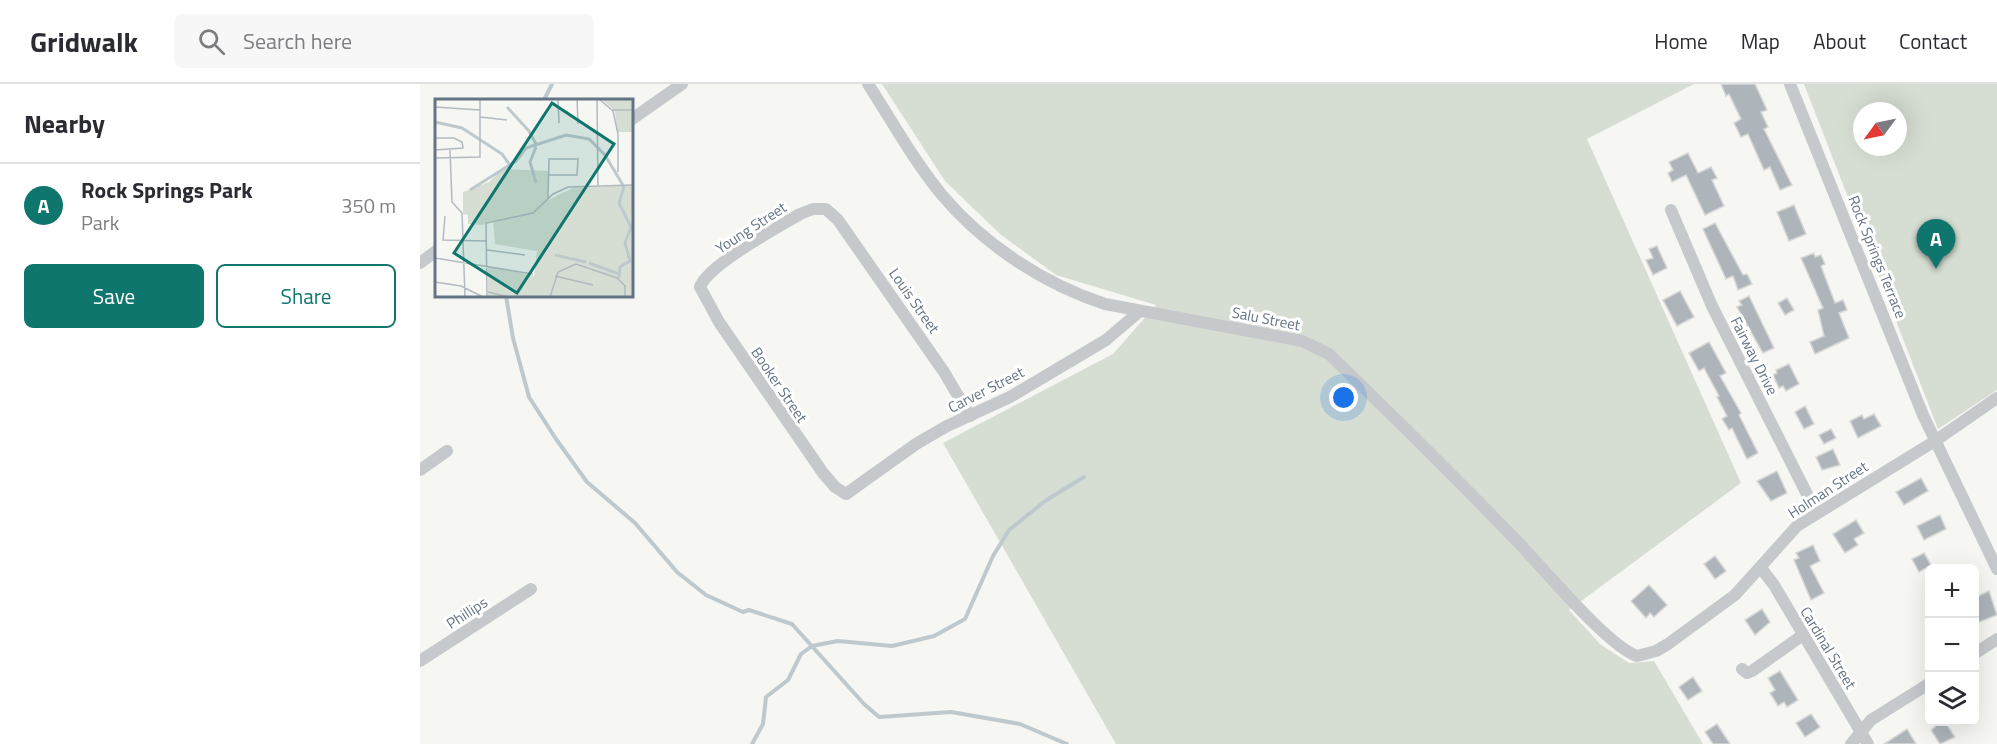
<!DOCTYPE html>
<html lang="en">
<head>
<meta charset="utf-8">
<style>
  :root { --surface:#fff; --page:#f7f7f7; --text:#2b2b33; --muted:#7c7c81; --line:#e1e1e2; --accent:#0f766e }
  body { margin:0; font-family:"Titillium Web",sans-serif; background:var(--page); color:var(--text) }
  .controls { position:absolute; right:18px; bottom:18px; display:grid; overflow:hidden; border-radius:9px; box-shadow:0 6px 24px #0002 }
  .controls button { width:54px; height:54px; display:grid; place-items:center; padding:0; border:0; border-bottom:2px solid var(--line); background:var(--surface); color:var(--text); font:30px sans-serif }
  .compass { position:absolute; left:1433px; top:18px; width:54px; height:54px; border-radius:50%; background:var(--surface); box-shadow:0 6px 24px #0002; rotate:237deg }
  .you { position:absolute; left:924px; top:314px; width:21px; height:21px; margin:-15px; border:4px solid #fff; border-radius:50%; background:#1a73e8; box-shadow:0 0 0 9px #1a73e833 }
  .badge { display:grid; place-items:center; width:39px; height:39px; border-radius:50%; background:var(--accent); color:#fff; font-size:20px; font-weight:700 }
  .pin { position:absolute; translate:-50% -50px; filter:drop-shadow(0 2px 3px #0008) }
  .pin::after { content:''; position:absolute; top:32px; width:21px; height:18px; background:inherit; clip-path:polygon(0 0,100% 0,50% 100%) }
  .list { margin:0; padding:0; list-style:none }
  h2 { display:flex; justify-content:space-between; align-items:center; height:78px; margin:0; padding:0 24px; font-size:26px }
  h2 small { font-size:20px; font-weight:400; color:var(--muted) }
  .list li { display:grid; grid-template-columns:39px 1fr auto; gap:18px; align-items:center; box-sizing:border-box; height:84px; padding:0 24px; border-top:2px solid var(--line) }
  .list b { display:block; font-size:22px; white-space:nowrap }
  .list p { margin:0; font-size:20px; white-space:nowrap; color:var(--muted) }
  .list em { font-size:20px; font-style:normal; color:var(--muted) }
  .actions { display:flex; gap:12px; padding:18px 24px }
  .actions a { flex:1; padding:14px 0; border:2px solid var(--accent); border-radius:9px; text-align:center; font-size:21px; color:var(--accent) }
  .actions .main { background:var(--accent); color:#fff }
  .icon { flex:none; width:33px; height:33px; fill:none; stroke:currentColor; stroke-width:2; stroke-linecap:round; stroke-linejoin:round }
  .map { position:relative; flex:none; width:1577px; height:660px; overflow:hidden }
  header { display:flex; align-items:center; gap:36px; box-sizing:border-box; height:84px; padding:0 30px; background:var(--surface); border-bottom:2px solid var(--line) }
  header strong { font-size:28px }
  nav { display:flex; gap:33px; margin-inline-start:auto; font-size:21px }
  .search { width:420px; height:54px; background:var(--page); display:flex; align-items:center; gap:15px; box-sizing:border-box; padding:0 21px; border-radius:9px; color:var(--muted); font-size:22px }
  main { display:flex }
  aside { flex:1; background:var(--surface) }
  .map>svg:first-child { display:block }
  .green { fill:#d6ded3; fill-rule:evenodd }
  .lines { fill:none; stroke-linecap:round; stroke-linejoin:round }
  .stream { stroke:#bec9ce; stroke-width:4 }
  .building { fill:#adb5bb; stroke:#d7d7d5; stroke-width:1.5 }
  .minor { stroke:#c5c9cc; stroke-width:12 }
  .labels { text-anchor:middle; stroke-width:6; stroke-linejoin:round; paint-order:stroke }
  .street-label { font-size:15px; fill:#637485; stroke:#fff }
  .inset-river { fill:none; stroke:#bec9ce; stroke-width:3 }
  .inset-road { fill:none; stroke:#b2bac0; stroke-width:1.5 }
  .view { fill:#0f766e; fill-opacity:0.15; stroke:#0f766e; stroke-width:3 }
  .inset-edge { fill:none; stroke:#637485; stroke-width:3 }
</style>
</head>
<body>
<header>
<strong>Gridwalk</strong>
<div class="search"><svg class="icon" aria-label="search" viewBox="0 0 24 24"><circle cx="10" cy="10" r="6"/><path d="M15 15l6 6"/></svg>Search here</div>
<nav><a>Home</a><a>Map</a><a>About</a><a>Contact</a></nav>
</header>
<main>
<aside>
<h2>Nearby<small></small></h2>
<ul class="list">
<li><span class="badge">A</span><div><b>Rock Springs Park</b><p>Park</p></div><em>350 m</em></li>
</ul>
<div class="actions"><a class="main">Save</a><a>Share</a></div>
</aside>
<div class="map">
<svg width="1577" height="660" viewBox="0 0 1577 660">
  <rect width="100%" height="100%" fill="#f6f6f2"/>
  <g class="green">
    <path d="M462 0H1274L1167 55 1321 399 1149 526 1180 560 1209 579 1234 577 1283 660H696L523 359 693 270 736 221 636 191 580 150 525 97Z"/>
    <path d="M1384 0H1577V306L1518 345ZM1442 27H1478V63H1442Z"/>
  </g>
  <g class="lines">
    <g class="stream">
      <path d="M124 16 132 0"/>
      <path d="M86 212 93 254 109 313 136 355 167 398 215 439 257 488 286 511 323 528 329 526 372 540 444 620 459 633 531 628 600 640 647 660"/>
      <path d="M332 660 343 640 346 613 368 596 381 570 392 562 418 557 472 562 514 552 545 535 573 472 589 446 625 417 664 393"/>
    </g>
  </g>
  <g class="building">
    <path d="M1301 0H1335L1347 26 1341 28 1348 43 1344 45 1372 101 1360 106 1350 83 1344 86 1328 50 1321 53 1314 39 1321 35 1309 10 1306 12Z"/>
    <path d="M1268 69 1278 89 1291 83 1297 94 1292 96 1304 122 1285 131 1266 91 1252 98 1248 89 1253 86 1249 78Z"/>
    <path d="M1374 121 1386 150 1369 157 1357 128Z"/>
    <path d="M1295 139 1323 191 1327 190 1332 200 1318 206 1313 192 1306 195 1283 145Z"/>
    <path d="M1237 162 1247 184 1233 191 1226 176 1233 174 1229 165Z"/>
    <path d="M1394 169 1395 173 1401 171 1405 180 1401 182 1415 219 1423 216 1427 226 1419 229 1429 254 1395 270 1390 258 1404 252 1398 226 1403 224 1381 174Z"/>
    <path d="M1260 207 1274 233 1257 242 1243 216Z"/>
    <path d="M1329 212 1354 264 1343 269 1317 223 1322 221 1319 217Z"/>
    <path d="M1367 214 1374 226 1365 231 1358 219Z"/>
    <path d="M1289 258 1306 289 1300 292 1321 329 1319 331 1338 369 1327 375 1312 344 1309 346 1302 335 1307 332 1297 313 1299 312 1284 284 1279 287 1269 269Z"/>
    <path d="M1369 280 1379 300 1366 307 1363 302 1359 304 1353 291 1357 289 1356 286Z"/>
    <path d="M1385 322 1394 340 1384 345 1375 328Z"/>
    <path d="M1454 330 1461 342 1438 354 1430 337 1442 331 1444 335Z"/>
    <path d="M1411 345 1416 354 1404 360 1399 351Z"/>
    <path d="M1413 365 1420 381 1402 386 1396 373Z"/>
    <path d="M1357 387 1367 409 1351 417 1337 397Z"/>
    <path d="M1501 394 1508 407 1484 421 1476 408Z"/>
    <path d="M1520 431 1526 445 1504 456 1497 442Z"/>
    <path d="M1436 436 1444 449 1434 455 1438 461 1425 469 1413 450Z"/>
    <path d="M1393 461 1400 477 1390 482 1404 509 1391 516 1374 476 1379 474 1376 469Z"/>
    <path d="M1504 469 1511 481 1499 488 1492 475Z"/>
    <path d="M1295 472 1306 487 1295 495 1284 480Z"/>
    <path d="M1229 501 1247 521 1234 533 1230 529 1226 534 1211 517Z"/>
    <path d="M1569 507 1577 531 1554 540V514Z"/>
    <path d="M1342 525 1350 538 1335 551 1325 536Z"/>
    <path d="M1360 587 1378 616 1367 623 1364 618 1358 622 1350 609 1355 606 1348 594Z"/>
    <path d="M1273 593 1282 607 1268 616 1259 603Z"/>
    <path d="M1391 630 1400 643 1385 653 1376 639Z"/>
    <path d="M1512 638H1525L1535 653 1520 660 1511 646 1515 643Z"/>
    <path d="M1297 640 1310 660H1293L1285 648Z"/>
    <path d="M1487 645 1496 660H1464Z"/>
  </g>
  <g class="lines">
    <g class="minor">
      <path d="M448 0C472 37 494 77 522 111 564 161 624 200 685 220L882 257 909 270C971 330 1033 391 1093 453 1120 480 1186 561 1217 572L1236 567 1248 560 1315 511 1377 442 1515 357 1577 314"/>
      <path d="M1370 0 1503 331 1577 485"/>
      <path d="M212 35 262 0"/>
      <path d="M1251 126 1292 222 1396 428"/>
      <path d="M0 179 16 167"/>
      <path d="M550 332 524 288 418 136 406 125H393L380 130C357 144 289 180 280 203L299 238 403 389 415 403 426 410 496 360 527 342 590 313 686 256 720 227"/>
      <path d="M0 386 27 367"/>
      <path d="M1341 484 1354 501 1448 660"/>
      <path d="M1554 570 1577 555"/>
      <path d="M0 577 111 505"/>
      <path d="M1322 585 1327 589 1332 587 1383 551"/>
      <path d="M1431 660 1451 636 1510 599"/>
    </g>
  </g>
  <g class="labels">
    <g class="street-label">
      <text transform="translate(331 144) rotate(-33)" y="5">Young Street</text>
      <text transform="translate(1457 173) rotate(68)" y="5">Rock Springs Terrace</text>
      <text transform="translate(494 217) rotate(55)" y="5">Louis Street</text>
      <text transform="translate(846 235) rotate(11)" y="5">Salu Street</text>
      <text transform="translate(1334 272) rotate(63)" y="5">Fairway Drive</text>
      <text transform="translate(359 301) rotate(56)" y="5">Booker Street</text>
      <text transform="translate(566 306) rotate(-27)" y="5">Carver Street</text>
      <text transform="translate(1408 406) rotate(-33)" y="5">Holman Street</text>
      <text transform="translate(47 529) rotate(-33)" y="5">Phillips</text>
      <text transform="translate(1408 564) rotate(59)" y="5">Cardinal Street</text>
    </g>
  </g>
  <g transform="translate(15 15)">
    <rect width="198" height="198" fill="#f6f6f2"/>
    <path d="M166 0H198V33H182L180 12ZM67 70 113 72V101L138 89 198 86V198H53V167L99 177 102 152 60 145 58 121 48 126 33 125V116L28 115V93L54 83Z" fill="#d6ded3"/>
    <path class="inset-river" d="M72 8 94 32 102 47M0 23 27 29 67 55 74 65M101 84 95 63 101 48M35 91 81 62 91 49 131 36 154 40 170 56 189 88 184 104 196 128 190 144 195 162 185 168 184 179M120 156 151 163M154 164 184 175"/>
    <path class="inset-road" d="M123 0 124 24M142 0 143 25M162 0 163 87M164 0 178 12 183 35M0 8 45 11M177 11H198M45 18 72 21M183 35V73M0 39H19L27 43 28 49 0 51M15 51 17 103 27 114 30 198M0 59 45 58V0M113 99 114 60H143L142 76H114M10 117 8 141 51 142M52 151 90 156M0 159 98 175M120 177 158 186M0 183 26 187 48 198M53 193 74 198M52 198 51 124 98 114 118 95 133 88 198 86M115 198 123 173 141 165 182 179 190 187V198"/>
    <path class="view" d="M117 4 179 45 82 194 19 154Z"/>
    <rect width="198" height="198" class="inset-edge"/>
  </g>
</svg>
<div class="controls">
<button>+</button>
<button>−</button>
<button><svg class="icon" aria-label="layers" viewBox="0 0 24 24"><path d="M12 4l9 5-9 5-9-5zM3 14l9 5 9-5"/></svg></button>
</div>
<svg class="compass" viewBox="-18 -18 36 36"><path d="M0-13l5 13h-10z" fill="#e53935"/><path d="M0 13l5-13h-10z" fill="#7c7c81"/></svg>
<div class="you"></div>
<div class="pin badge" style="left:1516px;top:185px">A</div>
</div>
</main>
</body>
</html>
